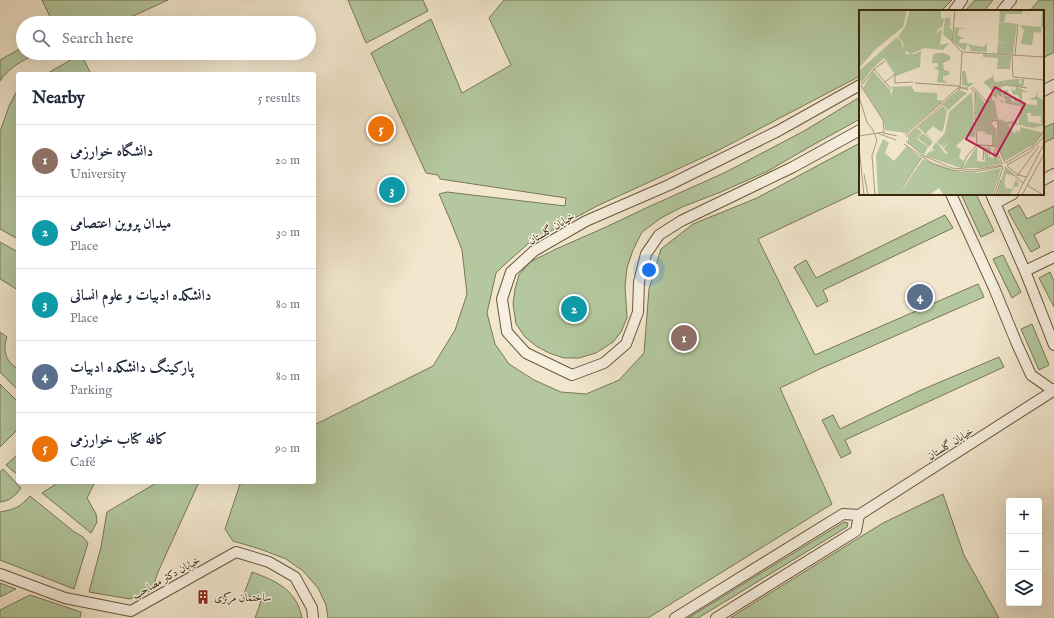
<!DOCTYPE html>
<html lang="en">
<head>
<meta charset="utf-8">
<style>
  :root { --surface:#fff; --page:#f6f6f7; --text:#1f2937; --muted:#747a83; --line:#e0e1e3; --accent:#d93025 }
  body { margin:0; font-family:"IM FELL English",Amiri,serif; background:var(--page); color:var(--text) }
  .controls { position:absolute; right:12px; bottom:12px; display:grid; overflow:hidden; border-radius:4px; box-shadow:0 4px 16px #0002 }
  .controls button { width:36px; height:36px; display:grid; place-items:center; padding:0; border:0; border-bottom:1px solid var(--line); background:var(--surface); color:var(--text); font:20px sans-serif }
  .you { position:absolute; left:649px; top:270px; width:14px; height:14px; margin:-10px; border:3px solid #fff; border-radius:50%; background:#1a73e8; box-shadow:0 0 0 6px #1a73e833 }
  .badge { display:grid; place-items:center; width:26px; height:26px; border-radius:50%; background:var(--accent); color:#fff; font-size:13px; font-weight:700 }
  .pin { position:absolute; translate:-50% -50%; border:2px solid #fff; box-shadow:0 1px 4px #0006 }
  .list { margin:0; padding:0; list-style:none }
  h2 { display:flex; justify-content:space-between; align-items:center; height:52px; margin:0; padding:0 16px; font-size:17px }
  h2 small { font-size:13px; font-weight:400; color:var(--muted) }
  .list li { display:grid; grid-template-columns:26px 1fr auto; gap:12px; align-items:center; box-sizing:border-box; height:72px; padding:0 16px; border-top:1px solid var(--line) }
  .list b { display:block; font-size:15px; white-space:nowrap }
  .list p { margin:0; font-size:13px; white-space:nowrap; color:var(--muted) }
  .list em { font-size:13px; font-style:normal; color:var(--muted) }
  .icon { flex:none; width:22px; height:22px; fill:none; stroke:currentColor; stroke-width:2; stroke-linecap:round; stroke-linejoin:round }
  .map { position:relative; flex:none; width:1054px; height:618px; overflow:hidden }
  .search { position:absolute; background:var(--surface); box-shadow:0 4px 16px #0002; left:16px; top:16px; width:300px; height:44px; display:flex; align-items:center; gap:10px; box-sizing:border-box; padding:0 14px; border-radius:22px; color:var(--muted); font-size:15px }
  .panel { position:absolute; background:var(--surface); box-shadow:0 4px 16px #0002; left:16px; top:72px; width:300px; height:412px; border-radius:4px }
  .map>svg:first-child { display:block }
  .green { fill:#b4c79e; stroke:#787854 }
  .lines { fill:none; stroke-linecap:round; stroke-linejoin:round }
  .lane-casing { stroke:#6a583c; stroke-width:12 }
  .lane { stroke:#f7efdf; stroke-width:10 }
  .labels { text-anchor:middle; stroke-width:3; stroke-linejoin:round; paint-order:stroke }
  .street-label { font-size:11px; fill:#3c280b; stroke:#f7efdf }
  .poi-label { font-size:11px; fill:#3c280b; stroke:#f7efdf; text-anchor:start }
  .inset-road { fill:none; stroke:#a99b80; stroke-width:1 }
  .view { fill:#c2185b; fill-opacity:0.15; stroke:#c2185b; stroke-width:2 }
  .inset-edge { fill:none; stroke:#3c280b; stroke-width:2 }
</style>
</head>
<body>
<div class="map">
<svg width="1054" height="618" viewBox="0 0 1054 618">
  <rect width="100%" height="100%" fill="#f2e7ce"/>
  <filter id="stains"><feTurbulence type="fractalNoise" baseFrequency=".005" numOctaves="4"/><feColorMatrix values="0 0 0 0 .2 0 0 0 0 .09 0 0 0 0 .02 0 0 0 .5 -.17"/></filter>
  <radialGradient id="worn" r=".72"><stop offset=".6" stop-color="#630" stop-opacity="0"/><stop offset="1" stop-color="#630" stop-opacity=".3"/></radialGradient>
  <g class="green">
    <path d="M42 0H168L118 23H53Z"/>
    <path d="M348 0H423L428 11 366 43Z"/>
    <path d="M504 0H952L941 11H860V76L717 151 597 206 529 243 504 265 496 273 487 313 495 344 509 364 534 380 561 392 586 394 619 380 644 353 649 289 661 249 693 224 757 198 860 143V191L758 239 815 355 978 284 984 297 822 368 780 388 832 504 648 618H328L326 605 318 588 303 571 286 559 260 549 233 541 225 529 240 484 248 482H314V425L433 366 455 330 467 294 462 250 451 222 439 194 447 192 565 206 566 198 440 179 438 175 426 173 371 53 431 19 462 93 511 65 489 18Z"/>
    <path d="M975 0H993L984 11H965Z"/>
    <path d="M1039 0H1054V52L1043 58V11H1030Z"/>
    <path d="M23 47V53H28L30 57C18 63 7 70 0 81V60Z"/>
    <path d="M81 54 91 74H44L48 73Z"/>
    <path d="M18 89V239L0 229V132L9 106Z"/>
    <path d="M860 97V119L811 146 768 171 721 192 682 207 661 218 642 232 633 250 627 268 625 286 627 318 621 332 613 342 596 353 579 358H564L549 353 536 346 525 337 516 324 513 304 515 289 519 275 530 262 556 249 606 227 646 208 726 172 804 131Z"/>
    <path d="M1054 123V138L1043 143V128Z"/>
    <path d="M961 194H976L994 231 981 237Z"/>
    <path d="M1019 205 1027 219 1054 206V224L1034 235 1040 247 1031 252 1008 211Z"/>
    <path d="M945 215 953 228 823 290 828 301 817 307 794 267 806 260 816 278Z"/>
    <path d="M0 242 18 252V290L0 279Z"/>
    <path d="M1003 255 1021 292 1012 298 993 259Z"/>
    <path d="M1050 272 1054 281V307L1039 278Z"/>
    <path d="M1032 324 1049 365 1039 370 1021 329Z"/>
    <path d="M0 332 7 337C2 350 6 362 18 369V390L0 372Z"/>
    <path d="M999 357 1004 367 845 440 851 453 841 458 822 420 833 415 840 429 919 391Z"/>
    <path d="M0 384 18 402V429L0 447Z"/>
    <path d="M18 454V475L6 465Z"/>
    <path d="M3 469 21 488C16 495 10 501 0 502V472Z"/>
    <path d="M59 482H95L87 498 96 514 97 522 91 533 42 493Z"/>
    <path d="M158 482H199L158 572 152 590 130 599 89 592 101 547 107 512Z"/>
    <path d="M943 494 964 555 999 618H730L883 523Z"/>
    <path d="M30 496 73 531 83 537 88 543 74 589 0 560V512C15 509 19 508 30 496Z"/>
    <path d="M844 522 848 523 847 527 698 618H688Z"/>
    <path d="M252 572C271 579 289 586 298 605 300 609 301 614 302 618H255L261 601 244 594Z"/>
    <path d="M0 583 16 589 0 597Z"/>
    <path d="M30 595 81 612 80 618H0V610Z"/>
  </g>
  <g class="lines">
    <defs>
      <g id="lane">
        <path d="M954 11 962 0"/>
        <path d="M1002 11 1011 0"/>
        <path d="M860 85 778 131 669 185 586 221 534 251 511 272 502 299 507 332 526 353 572 375 604 363 626 344 638 312 639 282 646 254 659 235 681 221 793 167 860 130"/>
        <path d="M1043 91 1054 85"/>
        <path d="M1043 180 1054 174"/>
        <path d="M951 194 994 288 1017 344 1031 375 1054 391"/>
        <path d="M991 194 1025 271 1054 345"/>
        <path d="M996 203 1013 194"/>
        <path d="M1025 271 1054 257"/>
        <path d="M0 574 65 598 131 611 236 552 269 562 295 577 312 608 313 618"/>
        <path d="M675 618 843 514 859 515"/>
        <path d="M716 618 856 531 859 515 1053 391 1054 389"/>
      </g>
    </defs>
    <use href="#lane" class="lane-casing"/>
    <use href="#lane" class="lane"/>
  </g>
  <defs>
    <symbol id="building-bare" viewBox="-9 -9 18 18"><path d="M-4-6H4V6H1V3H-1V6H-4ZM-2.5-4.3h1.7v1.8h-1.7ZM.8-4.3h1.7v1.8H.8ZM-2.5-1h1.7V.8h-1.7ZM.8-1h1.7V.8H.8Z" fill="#8f2418" stroke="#f7efdf" stroke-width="2.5" paint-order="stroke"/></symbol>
  </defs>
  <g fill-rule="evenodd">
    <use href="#building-bare" x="193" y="587" width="20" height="20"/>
  </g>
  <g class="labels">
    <g class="street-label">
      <text transform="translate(551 228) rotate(-31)" y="4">خیابان گلستان</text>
      <text transform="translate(950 443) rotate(-32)" y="4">خیابان گلستان</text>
      <text transform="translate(166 577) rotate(-29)" y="4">خیابان دکتر مصاحب</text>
    </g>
    <g class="poi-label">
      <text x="214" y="601">ساختمان مرکزی</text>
    </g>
  </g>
  <g transform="translate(859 10)">
    <rect width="185" height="185" fill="#f2e7ce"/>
    <path d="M0 0H48L44 17 17 39 0 58ZM51 0 82 1V8L85 9 83 18H81L76 24 83 19 81 35 90 33 84 40 65 38 52 44 45 40 44 32 39 27 46 17ZM141 0H164L163 4H147L145 12 158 14 154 44H138L139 32 147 34 139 31 140 13H145L140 12ZM183 0H185V17H182V23L175 22 173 35 162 34 165 20 160 15 182 17ZM91 7 92 17 88 14 93 20V32L84 25 86 8ZM95 17 107 19H100L99 25 106 29H101L100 33H109L106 41 94 32ZM37 28 41 30 47 44H55L62 41 61 57 37 66 25 48 13 59 2 74 0 61ZM128 33V42L109 41 112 40 109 34 124 37ZM74 43H85L91 46V50L84 53 85 60 90 61V65L84 66V70L89 73 78 72 80 61 75 57H79V53H73L74 44H79ZM124 44 152 46 151 59H138L139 48 124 47ZM14 61 31 80 32 85 34 79 32 77 52 76 56 82 78 83V90L84 91 47 123 26 120 25 112 4 78ZM103 61H106L109 73H115L110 77 103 75ZM133 64 136 72 155 69H161L160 73 163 74 162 69H165V75L163 77 143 73 137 78 136 75 134 81 124 72 133 67ZM142 75H146V76L142 77 143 87 138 84V89L144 91V93L133 85 135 82 138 84 135 81ZM151 77 154 82 153 79 156 81 157 77 169 82H163V94L159 85 151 84H154ZM101 80 108 83 89 100 84 95ZM116 80 126 93 134 90 136 92 139 109 145 110 144 112 158 111V115L149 114 155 123 159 120 161 123V117L184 123 175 134 146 151 140 141 139 111 136 109 130 114 136 119V135H133V125L126 124 125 134 126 122 118 121ZM148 80 150 84 144 86 156 87 161 92 155 91V87L151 89 154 92 162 93 161 96 145 93 147 90 144 87V81ZM113 82 116 127 108 126 97 136 102 140 100 148 105 151 102 158 66 146 71 141 75 143 71 140 76 141 73 138 77 132 87 144 89 143 85 139 90 132 84 138 83 136 87 130 82 136 78 132 86 123 90 102ZM179 83 178 87 185 90V115L174 118 164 116 163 112V115H159L162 94 178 95V90L170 89 176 87ZM168 103H172V106H182V114L169 112ZM84 96 88 101 84 120 82 122 74 116 67 123 74 131 59 117ZM58 118 63 122 58 129 69 137 65 145 49 133V126ZM64 123 74 132 70 137 59 128ZM24 129 30 133 26 143 35 151 48 136 62 148 37 185H19L17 145ZM118 137V151L126 152 125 138H128L127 149 130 147V138H132L131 147 134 149 135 138 142 154 122 158H103ZM64 149 101 162 119 163 142 158 134 185H85L80 178 70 185H39ZM146 158 156 166 147 164 145 173 147 178 153 179 157 169 160 174 159 177H155L151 185H138Z" fill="#b4c79e" fill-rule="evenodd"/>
    <path class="inset-road" d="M96 0 93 32 103 42 101 78M103 42 185 47M153 45 154 67 185 70M156 45 159 14M15 59 32 79M26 72 36 64V73L54 72M56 73 99 76 109 80M114 77 128 92 132 90V83L142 74 168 78M112 78 116 83V104L117 102M0 87 8 112 14 120 18 130 13 146 16 185M116 104 118 135M18 123 37 130M24 123 38 126M46 125 99 78H109M0 126 25 122 24 110 2 76 15 59 26 51M47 127 101 79M47 131 65 146 93 158 115 160 143 155M45 134 74 154 92 160 115 162 144 156M118 135 136 136M118 135 136 136M0 137 5 185M128 149 129 137M124 150 125 137M147 153 173 137 185 121M143 154 137 138V120L132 114 134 110 139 111V137L146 153M148 155 171 142 185 126M148 156 159 165 168 167M146 157 164 173M102 159 108 146 118 135M5 164 9 185M158 166 180 136M168 175 184 185M38 185 63 147M135 185 144 157M137 185 142 170M158 185 185 134M163 185 185 144"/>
    <path class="view" d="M136 77 166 94 137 146 107 129Z"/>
    <rect width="185" height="185" class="inset-edge"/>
  </g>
  <rect width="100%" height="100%" filter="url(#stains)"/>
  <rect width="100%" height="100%" fill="url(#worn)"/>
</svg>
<div class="controls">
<button>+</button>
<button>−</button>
<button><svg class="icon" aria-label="layers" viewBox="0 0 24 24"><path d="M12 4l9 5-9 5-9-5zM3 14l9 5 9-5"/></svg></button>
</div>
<div class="you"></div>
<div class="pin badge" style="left:684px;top:338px;background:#8d6e63">1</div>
<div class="pin badge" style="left:574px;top:309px;background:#0f9aa8">2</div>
<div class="pin badge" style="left:392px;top:190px;background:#0f9aa8">3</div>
<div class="pin badge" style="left:920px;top:297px;background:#5c6f8a">4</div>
<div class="pin badge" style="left:381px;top:129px;background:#e8710a">5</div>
<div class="search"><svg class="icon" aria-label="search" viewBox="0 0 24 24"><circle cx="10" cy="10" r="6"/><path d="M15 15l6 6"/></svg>Search here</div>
<section class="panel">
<h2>Nearby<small>5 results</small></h2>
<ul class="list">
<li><span class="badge" style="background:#8d6e63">1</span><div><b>دانشگاه خوارزمی</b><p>University</p></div><em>20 m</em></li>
<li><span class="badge" style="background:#0f9aa8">2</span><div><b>میدان پروین اعتصامی</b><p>Place</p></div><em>30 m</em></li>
<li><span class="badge" style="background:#0f9aa8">3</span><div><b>دانشکده ادبیات و علوم انسانی</b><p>Place</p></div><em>80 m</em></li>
<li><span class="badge" style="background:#5c6f8a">4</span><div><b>پارکینگ دانشکده ادبیات</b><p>Parking</p></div><em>80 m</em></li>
<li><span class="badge" style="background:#e8710a">5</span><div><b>کافه کتاب خوارزمی</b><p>Café</p></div><em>90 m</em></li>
</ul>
</section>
</div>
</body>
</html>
